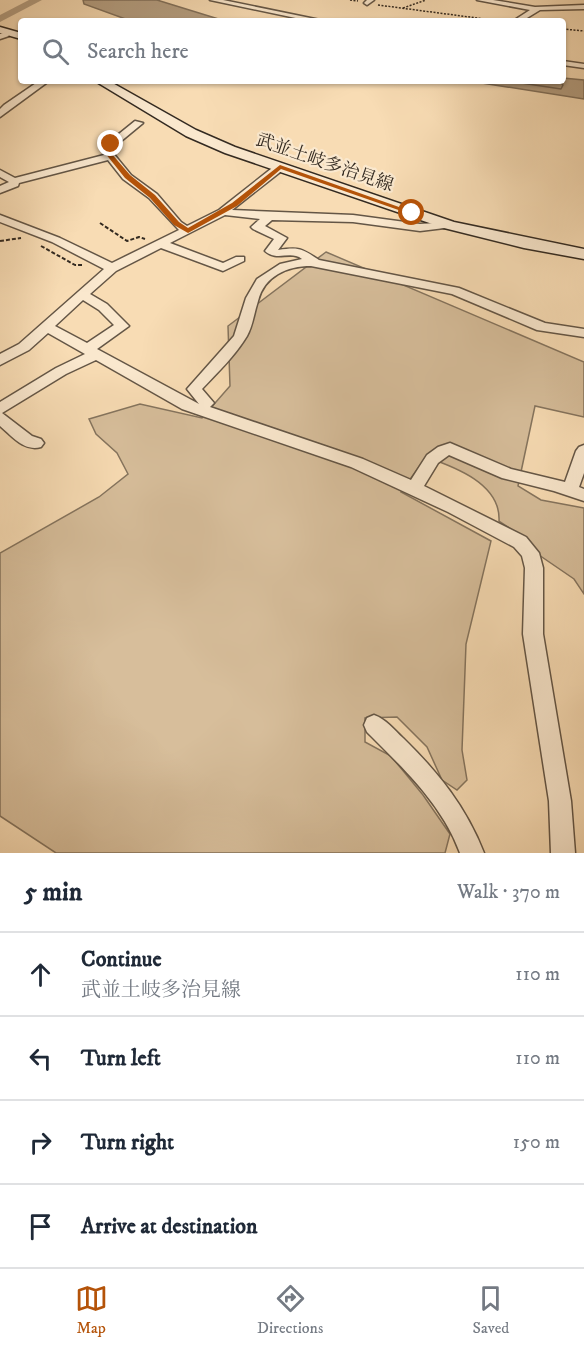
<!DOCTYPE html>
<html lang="en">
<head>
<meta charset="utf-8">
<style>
  :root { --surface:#fff; --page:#f6f6f7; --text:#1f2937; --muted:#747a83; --line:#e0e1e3; --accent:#b45309 }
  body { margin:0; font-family:"IM FELL DW Pica","Noto Serif JP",serif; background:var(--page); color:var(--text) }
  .stop { position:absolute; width:18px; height:18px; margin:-14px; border:4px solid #b45309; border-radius:50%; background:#fff }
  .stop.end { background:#b45309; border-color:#fff; box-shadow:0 2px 6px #0008 }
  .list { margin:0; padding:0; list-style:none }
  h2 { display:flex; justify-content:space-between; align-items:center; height:78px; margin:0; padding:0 24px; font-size:26px }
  h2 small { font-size:20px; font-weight:400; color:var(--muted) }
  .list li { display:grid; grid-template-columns:39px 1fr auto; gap:18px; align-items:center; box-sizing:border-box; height:84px; padding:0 24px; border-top:2px solid var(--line) }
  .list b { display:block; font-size:22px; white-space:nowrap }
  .list p { margin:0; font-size:20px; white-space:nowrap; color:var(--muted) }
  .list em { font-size:20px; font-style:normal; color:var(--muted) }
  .icon { flex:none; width:33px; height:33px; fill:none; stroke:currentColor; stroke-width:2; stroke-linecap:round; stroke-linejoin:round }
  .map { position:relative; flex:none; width:584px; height:853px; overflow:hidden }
  .search { position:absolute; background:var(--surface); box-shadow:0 2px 4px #0004; left:18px; right:18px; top:18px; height:66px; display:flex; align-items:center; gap:15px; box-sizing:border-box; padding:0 21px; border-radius:6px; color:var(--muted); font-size:22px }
  .sheet { height:414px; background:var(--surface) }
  nav { display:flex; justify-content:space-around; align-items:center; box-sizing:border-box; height:84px; border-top:2px solid var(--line); background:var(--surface); font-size:16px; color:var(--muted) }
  nav a { display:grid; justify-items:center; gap:3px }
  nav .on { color:var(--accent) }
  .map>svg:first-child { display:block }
  .green { fill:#d7be9b; stroke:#85745e; stroke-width:1.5 }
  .water { fill:#b59f82; stroke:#81705b; stroke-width:1.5 }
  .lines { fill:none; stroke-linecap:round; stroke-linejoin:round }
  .shore { stroke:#746452; stroke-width:1.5 }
  .river { fill:#b59f82; fill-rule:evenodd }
  .minor-casing { stroke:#645646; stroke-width:3 }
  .secondary-casing { stroke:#332a21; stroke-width:3 }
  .path-far1 { stroke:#332a21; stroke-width:1.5; stroke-dasharray:2 1.5; stroke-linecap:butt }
  .path { stroke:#332a21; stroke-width:2; stroke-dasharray:4 2; stroke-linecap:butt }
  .minor { fill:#fae8ce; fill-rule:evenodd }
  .secondary { fill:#fae8ce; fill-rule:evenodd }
  .route { fill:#b45309 }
  .labels { text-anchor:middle; stroke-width:4.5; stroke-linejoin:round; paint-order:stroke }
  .far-street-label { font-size:18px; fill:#332a21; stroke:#fae8ce }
</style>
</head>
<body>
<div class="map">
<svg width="584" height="853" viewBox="0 0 584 853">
  <rect width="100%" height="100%" fill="#f8dcb4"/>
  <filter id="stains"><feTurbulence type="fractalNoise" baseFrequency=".00333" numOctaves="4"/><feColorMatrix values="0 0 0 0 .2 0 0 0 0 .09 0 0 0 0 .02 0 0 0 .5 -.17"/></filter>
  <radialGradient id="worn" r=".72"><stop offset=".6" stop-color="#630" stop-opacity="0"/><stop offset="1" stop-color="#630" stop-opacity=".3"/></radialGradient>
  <path class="green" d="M326 252 584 362V417L535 406 518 486 541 500 584 508V594L574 579 539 555 527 540 499 521C501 484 455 467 426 457L401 492 491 541 466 644 462 750 467 780 457 790 442 780 427 747 397 717 365 718V742L391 756 423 795 450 834 445 853H56L0 816V553L99 497 128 474 117 453 96 434 89 419 140 404 202 418 230 386 228 326Z"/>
  <g class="water">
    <path d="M83 0H157L225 21H131L84 4Z"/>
    <path d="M563 78 584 80V99L469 81H563Z"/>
  </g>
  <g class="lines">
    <path class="shore" d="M508 81 561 89 563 85 559 81"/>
    <path class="river" d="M29 0H42L0 22V15Z"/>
    <defs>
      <g id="minor">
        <path d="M210 0H223L325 21H310Z"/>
        <path d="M367 0H374L367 5 364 3Z"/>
        <path d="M477 0H493L535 7 584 5V9L540 10 522 21H513L530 10Z"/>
        <path d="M6 32 9 36 0 39V34Z"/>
        <path d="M563 61 584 64V68L563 65Z"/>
        <path d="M39 81H49L0 117V109L4 105Z"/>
        <path d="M135 121 143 123 120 142 113 153 131 175 157 194 181 222 187 226 219 210 276 165H284V169L232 210 353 215 420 224 449 222 455 225 453 227 420 231 353 222 272 220 265 226 287 238 278 250C299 247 301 248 319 260L459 288 545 323 584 329V337L537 330 452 294 311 266C287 266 264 276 258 301 254 313 253 325 247 336 235 356 218 372 202 389L214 403 210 407 363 459 411 480 427 455 438 447 450 443 511 469 565 482 576 451 579 447 584 445V473L579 487 584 489V501L554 491 502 478 449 455 438 463 424 486 526 537 539 553 543 568V634L571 801 575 853H551L549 801 523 634 525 568 522 556 514 547 448 512 351 467 182 409 96 360 66 374 2 413 32 436 41 439 44 443 41 447C24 452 12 436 0 426V402L56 368 85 354 48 333 29 350 0 365V354L19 344 104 269 52 242 0 222V215L60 238 112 263 179 230 149 198 123 179 108 160 19 183 18 186 0 193V186L9 182 0 177V170L15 178 104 155 109 142ZM225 215 260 219 251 227 253 229 274 239 265 251C277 262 290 250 302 259L280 264 257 279 246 298 234 336 187 389 199 404 97 349 129 326 107 304 90 294 116 271 161 248 223 271 244 261V257H236L223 263 170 243ZM83 300 99 310 114 325 87 343 55 326Z"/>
        <path d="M374 715C386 719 394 730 403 738 438 772 466 807 484 853H460C442 804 403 768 367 732L364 725 367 718Z"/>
      </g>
      <g id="secondary">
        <path d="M0 27 21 33V39L0 33Z"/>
        <path d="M95 81H109L196 130 235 147 454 222 584 249V259L524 248 444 228 225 153 186 136Z"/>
      </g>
    </defs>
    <use href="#minor" class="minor-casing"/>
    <use href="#secondary" class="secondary-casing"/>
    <g class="path-far1">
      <path d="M350 0 358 1"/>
      <path d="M378 5 500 21"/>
      <path d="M403 8 426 0"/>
      <path d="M563 29 584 31"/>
    </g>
    <g class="path">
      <path d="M100 223 127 241 139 237 145 239"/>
      <path d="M0 241 21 238"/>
      <path d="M41 246 75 265H82"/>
    </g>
    <use href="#minor" class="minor"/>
    <use href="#secondary" class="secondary"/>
  </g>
  <path class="route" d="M109 143 114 144 111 153 130 175 155 195 179 222 188 228 232 203 280 165 416 213 410 214 281 169 237 206 188 233 174 225 150 198 125 178 105 153Z"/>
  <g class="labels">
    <g class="far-street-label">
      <text transform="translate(325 162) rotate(19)" y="6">武並土岐多治見線</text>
    </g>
  </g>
  <rect width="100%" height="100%" filter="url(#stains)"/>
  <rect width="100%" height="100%" fill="url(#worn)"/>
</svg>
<div class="stop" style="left:412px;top:213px"></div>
<div class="stop end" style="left:111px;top:144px"></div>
<div class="search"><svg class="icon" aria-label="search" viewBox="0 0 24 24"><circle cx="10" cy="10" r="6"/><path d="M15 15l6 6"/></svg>Search here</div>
</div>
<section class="sheet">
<h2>5 min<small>Walk · 370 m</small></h2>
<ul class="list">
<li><svg class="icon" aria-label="ahead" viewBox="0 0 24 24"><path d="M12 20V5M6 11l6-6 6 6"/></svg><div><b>Continue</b><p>武並土岐多治見線</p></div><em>110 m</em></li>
<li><svg class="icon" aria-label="left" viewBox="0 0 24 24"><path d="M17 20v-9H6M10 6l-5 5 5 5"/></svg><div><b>Turn left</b></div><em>110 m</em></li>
<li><svg class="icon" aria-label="right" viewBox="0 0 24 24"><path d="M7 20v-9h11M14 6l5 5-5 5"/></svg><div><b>Turn right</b></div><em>150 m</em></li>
<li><svg class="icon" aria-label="arrive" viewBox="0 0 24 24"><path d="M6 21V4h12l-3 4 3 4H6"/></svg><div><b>Arrive at destination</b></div></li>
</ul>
</section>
<nav>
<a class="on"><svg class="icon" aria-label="map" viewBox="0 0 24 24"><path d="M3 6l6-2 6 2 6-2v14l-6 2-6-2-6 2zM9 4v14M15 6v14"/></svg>Map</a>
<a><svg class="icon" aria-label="directions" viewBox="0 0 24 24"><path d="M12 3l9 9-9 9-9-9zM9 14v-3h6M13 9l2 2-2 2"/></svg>Directions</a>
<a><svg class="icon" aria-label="saved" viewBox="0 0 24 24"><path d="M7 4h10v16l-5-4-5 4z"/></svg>Saved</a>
</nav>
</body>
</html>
